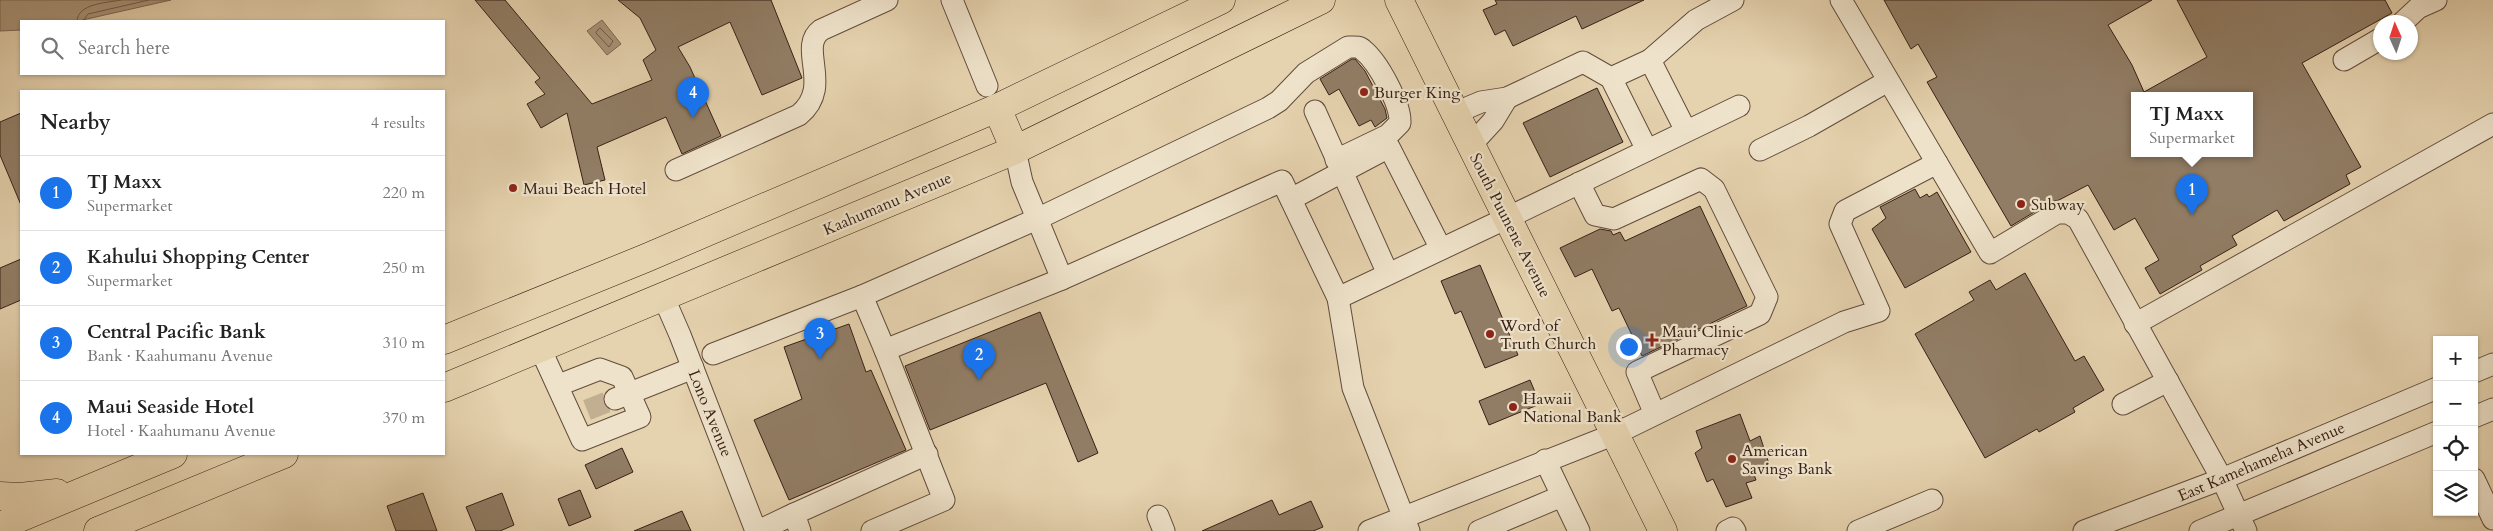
<!DOCTYPE html>
<html lang="en">
<head>
<meta charset="utf-8">
<style>
  :root { --surface:#fff; --page:#f2f2f2; --text:#222; --muted:#767676; --line:#e0e0e0; --accent:#1a73e8 }
  body { margin:0; font-family:Cardo,serif; background:var(--page); color:var(--text) }
  .controls { position:absolute; right:15px; bottom:15px; display:grid; overflow:hidden; border-radius:0px; box-shadow:0 1px 4px #0004 }
  .controls button { width:45px; height:45px; display:grid; place-items:center; padding:0; border:0; border-bottom:1px solid var(--line); background:var(--surface); color:var(--text); font:25px sans-serif }
  .compass { position:absolute; left:2373px; top:15px; width:45px; height:45px; border-radius:50%; background:var(--surface); box-shadow:0 1px 4px #0004; rotate:357deg }
  .you { position:absolute; left:1628px; top:346px; width:18px; height:18px; margin:-12px; border:4px solid #fff; border-radius:50%; background:#1a73e8; box-shadow:0 0 0 8px #1a73e833 }
  .badge { display:grid; place-items:center; width:32px; height:32px; border-radius:50%; background:var(--accent); color:#fff; font-size:16px; font-weight:700 }
  .pin { position:absolute; translate:-50% -41px; filter:drop-shadow(0 1px 2px #0008) }
  .pin::after { content:''; position:absolute; top:26px; width:18px; height:15px; background:inherit; clip-path:polygon(0 0,100% 0,50% 100%) }
  .popup { position:absolute; left:2131px; top:92px; width:122px; height:65px; box-sizing:border-box; display:grid; place-content:center; border-radius:0px; background:var(--surface); filter:drop-shadow(0 1px 4px #0005); font-size:16px; white-space:nowrap; color:var(--muted) }
  .popup b { font-size:19px; color:var(--text) }
  .popup::after { content:''; position:absolute; left:50%; top:100%; margin-left:-10px; border:10px solid transparent; border-top-color:var(--surface) }
  .list { margin:0; padding:0; list-style:none }
  h2 { display:flex; justify-content:space-between; align-items:center; height:65px; margin:0; padding:0 20px; font-size:21px }
  h2 small { font-size:16px; font-weight:400; color:var(--muted) }
  .list li { display:grid; grid-template-columns:32px 1fr auto; gap:15px; align-items:center; box-sizing:border-box; height:75px; padding:0 20px; border-top:1px solid var(--line) }
  .list b { display:block; font-size:19px; white-space:nowrap }
  .list p { margin:0; font-size:16px; white-space:nowrap; color:var(--muted) }
  .list em { font-size:16px; font-style:normal; color:var(--muted) }
  .icon { flex:none; width:28px; height:28px; fill:none; stroke:currentColor; stroke-width:2; stroke-linecap:round; stroke-linejoin:round }
  .map { position:relative; flex:none; width:2493px; height:531px; overflow:hidden }
  .search { position:absolute; background:var(--surface); box-shadow:0 1px 4px #0004; left:20px; top:20px; width:425px; height:55px; display:flex; align-items:center; gap:12px; box-sizing:border-box; padding:0 18px; border-radius:0px; color:var(--muted); font-size:19px }
  .panel { position:absolute; background:var(--surface); box-shadow:0 1px 4px #0004; left:20px; top:90px; width:425px; height:365px; border-radius:0px }
  .map>svg:first-child { display:block }
  .water { fill:#aa957a; stroke:#7c6652 }
  .lines { fill:none; stroke-linecap:round; stroke-linejoin:round }
  .shore { stroke:#705a48; stroke-width:1 }
  .building { fill:#917d65; stroke:#372016; fill-rule:evenodd }
  .minor-tunnel { stroke:#c2ae90; stroke-width:21; stroke-dasharray:21 11; stroke-linecap:butt }
  .minor-casing { stroke:#624c3c; stroke-width:23 }
  .major-casing { stroke:#372016; stroke-width:29 }
  .minor { stroke:#eee2ca; stroke-width:21 }
  .major { stroke:#e5d2ae; stroke-width:28 }
  .poi-dot { fill:#8f2418; stroke:#eee2ca; stroke-width:2 }
  .labels { text-anchor:middle; stroke-width:4.5; stroke-linejoin:round; paint-order:stroke }
  .poi-label { font-size:16px; fill:#372016; stroke:#eee2ca; text-anchor:start }
  .street-label { font-size:16px; fill:#372016; stroke:#eee2ca }
</style>
</head>
<body>
<div class="map">
<svg width="2493" height="531" viewBox="0 0 2493 531">
  <rect width="100%" height="100%" fill="#e5d2ae"/>
  <filter id="stains"><feTurbulence type="fractalNoise" baseFrequency=".004" numOctaves="4"/><feColorMatrix values="0 0 0 0 .2 0 0 0 0 .09 0 0 0 0 .02 0 0 0 .5 -.17"/></filter>
  <radialGradient id="worn" r=".72"><stop offset=".6" stop-color="#630" stop-opacity="0"/><stop offset="1" stop-color="#630" stop-opacity=".3"/></radialGradient>
  <g class="water">
    <path d="M0 0H171L78 21H21V30L0 31Z"/>
    <path d="M602 20 621 44 607 55 587 31Z"/>
  </g>
  <g class="lines">
    <g class="shore">
      <path d="M77 21C78 3 107 3 121 0"/>
      <path d="M83 21 88 14 149 0"/>
      <path d="M600 28 613 41 609 47 596 33Z"/>
    </g>
  </g>
  <g class="building">
    <path d="M475 0H505L592 104 652 80 643 60 656 50 640 18 618 0H771L802 78 762 95 730 22 678 47 690 67 721 136 682 154 666 117 597 147 605 180 584 185 567 113 541 128 527 104 545 94 535 82 540 78Z"/>
    <path d="M1495 0H1644L1582 29 1576 16 1513 46 1505 30 1495 35 1483 10 1497 4Z"/>
    <path d="M1884 0H2152L2108 25 2132 65 2144 92 2207 57 2177 0H2385L2392 13 2302 63 2361 167 2346 175 2350 184 2284 221 2277 210 2232 236 2237 245 2200 266 2202 270 2160 294 2145 268 2159 260 2135 218 2114 230 2088 185 2059 200 2051 202 2011 226 1927 82 1937 77 1918 44 1911 49ZM2134 96H2250V154H2134Z"/>
    <path d="M1352 59H1355L1365 71 1385 109 1387 118 1375 127 1371 120 1359 126 1339 89 1329 95 1320 79Z"/>
    <path d="M1597 88 1623 142 1550 177 1523 123Z"/>
    <path d="M21 113V205L0 155V122Z"/>
    <path d="M1915 189 1920 198 1927 194 1929 197 1937 192 1971 252 1905 288 1872 229 1886 218 1880 207Z"/>
    <path d="M1700 206 1747 306 1642 356 1619 308 1612 311 1592 269 1575 277 1560 248 1600 229 1611 231 1613 235 1620 232 1625 241Z"/>
    <path d="M21 259V300L0 309V268Z"/>
    <path d="M1480 265 1518 355 1485 368 1461 311 1455 314 1441 281Z"/>
    <path d="M2025 273 2075 361 2084 356 2104 390 2073 408 2075 412 2039 432 2037 429 1985 458 1915 334 1974 300 1969 292 1990 280 1996 290Z"/>
    <path d="M1040 312 1098 453 1078 462 1046 383 930 430 905 366Z"/>
    <path d="M849 324 866 372 871 370 906 450 789 500 754 420 802 399 784 347Z"/>
    <path d="M1530 380 1540 404 1489 425 1479 401Z"/>
    <path d="M1740 414 1750 441 1760 436 1769 464 1752 469 1756 480 1746 483 1752 498 1726 507 1713 479 1707 482 1695 453 1702 448 1696 431Z"/>
    <path d="M622 448 633 472 596 489 585 465Z"/>
    <path d="M580 490 591 517 569 526 558 499Z"/>
    <path d="M423 493 437 531H396L387 506Z"/>
    <path d="M502 493 514 525 500 531H476L466 507Z"/>
    <path d="M1272 500 1279 515 1311 501 1323 527 1313 531H1202Z"/>
    <path d="M682 511 691 531H634Z"/>
  </g>
  <g class="lines">
    <path class="minor-tunnel" d="M587 410 615 399"/>
    <defs>
      <g id="minor">
        <path d="M952 0 987 86"/>
        <path d="M1841 0 1990 253 2057 213H2068L2078 219 2222 479 2246 531"/>
        <path d="M2403 22 2418 8 2436 0"/>
        <path d="M1650 60 1686 131"/>
        <path d="M2344 60 2380 39"/>
        <path d="M1611 78 1650 60 1696 20 1733 0"/>
        <path d="M1315 111 1388 274"/>
        <path d="M1455 113 1481 102 1507 98 1583 62 1611 78 1647 150"/>
        <path d="M1471 145 1493 121 1507 98"/>
        <path d="M1015 150 1022 182 1062 279"/>
        <path d="M1760 150 1809 126 1888 81"/>
        <path d="M676 170 799 115C834 86 797 48 821 30L887 0"/>
        <path d="M1579 183 1595 215 1614 219 1701 179 1714 189 1767 297 1760 314 1637 372 1655 414"/>
        <path d="M1291 199 1389 147 1441 249"/>
        <path d="M663 296 680 335 756 531"/>
        <path d="M1338 298 1353 388 1409 531"/>
        <path d="M2135 324 2493 124"/>
        <path d="M540 348 582 440 640 417 622 377 600 369 559 385"/>
        <path d="M885 350 862 296 1037 219 1268 108 1279 101 1306 73 1348 47C1354 47 1359 46 1363 50 1378 62 1401 104 1400 123L1388 135 1336 160"/>
        <path d="M713 354 862 296"/>
        <path d="M2474 372 2493 364"/>
        <path d="M615 399 693 368"/>
        <path d="M2123 404 2168 381"/>
        <path d="M2474 417 2493 409"/>
        <path d="M1545 460 1579 531"/>
        <path d="M2474 479 2493 519"/>
        <path d="M794 514 927 454"/>
        <path d="M1158 516 1164 531"/>
        <path d="M758 531 794 514 800 531"/>
        <path d="M872 531 944 500 885 350 1062 279 1282 181 1338 298 1507 218 1739 106"/>
        <path d="M1369 531 1615 434 1844 322 1879 311 1840 224 1845 211 1937 163"/>
        <path d="M1479 531 1562 496"/>
        <path d="M1727 531 1733 528 1735 531"/>
        <path d="M1858 531 1932 500"/>
        <path d="M2084 531 2222 479 2437 388"/>
        <path d="M2200 531 2437 432"/>
      </g>
      <g id="major">
        <path d="M1399 0 1663 531"/>
        <path d="M997 108 1015 150"/>
        <path d="M444 340 646 258 997 108 1221 0"/>
        <path d="M444 388 1015 150 1321 0"/>
        <path d="M0 496 20 497 57 493"/>
        <path d="M0 526 173 454"/>
        <path d="M98 531 284 454"/>
      </g>
    </defs>
    <use href="#minor" class="minor-casing"/>
    <use href="#major" class="major-casing"/>
    <use href="#minor" class="minor"/>
    <use href="#major" class="major"/>
  </g>
  <g class="poi-dot">
    <circle cx="1364" cy="92" r="5"/>
    <circle cx="513" cy="188" r="5"/>
    <circle cx="2021" cy="204" r="5"/>
    <circle cx="1490" cy="334" r="5"/>
    <path d="M1649.5 332.5h5v5h5v5h-5v5h-5v-5h-5v-5h5z"/>
    <circle cx="1513" cy="407" r="5"/>
    <circle cx="1732" cy="459" r="5"/>
  </g>
  <g class="labels">
    <g class="poi-label">
      <text x="1374" y="98">Burger King</text>
      <text x="523" y="194">Maui Beach Hotel</text>
      <text x="2031" y="210">Subway</text>
      <text x="1500" y="331">Word of<tspan x="1500" dy="18">Truth Church</tspan></text>
      <text x="1662" y="337">Maui Clinic<tspan x="1662" dy="18">Pharmacy</tspan></text>
      <text x="1523" y="404">Hawaii<tspan x="1523" dy="18">National Bank</tspan></text>
      <text x="1742" y="456">American<tspan x="1742" dy="18">Savings Bank</tspan></text>
    </g>
    <g class="street-label">
      <text transform="translate(887 203) rotate(-23)" y="6">Kaahumanu Avenue</text>
      <text transform="translate(1511 225) rotate(63)" y="6">South Puunene Avenue</text>
      <text transform="translate(711 413) rotate(68)" y="6">Lono Avenue</text>
      <text transform="translate(2261 461) rotate(-23)" y="6">East Kamehameha Avenue</text>
    </g>
  </g>
  <rect width="100%" height="100%" filter="url(#stains)"/>
  <rect width="100%" height="100%" fill="url(#worn)"/>
</svg>
<div class="controls">
<button>+</button>
<button>−</button>
<button><svg class="icon" aria-label="locate" viewBox="0 0 24 24"><circle cx="12" cy="12" r="6"/><path d="M12 2v4M12 18v4M2 12h4M18 12h4"/></svg></button>
<button><svg class="icon" aria-label="layers" viewBox="0 0 24 24"><path d="M12 4l9 5-9 5-9-5zM3 14l9 5 9-5"/></svg></button>
</div>
<svg class="compass" viewBox="-18 -18 36 36"><path d="M0-13l5 13h-10z" fill="#e53935"/><path d="M0 13l5-13h-10z" fill="#767676"/></svg>
<div class="you"></div>
<div class="pin badge" style="left:2192px;top:215px">1</div>
<div class="popup"><b>TJ Maxx</b>Supermarket</div>
<div class="pin badge" style="left:979px;top:380px">2</div>
<div class="pin badge" style="left:820px;top:359px">3</div>
<div class="pin badge" style="left:693px;top:118px">4</div>
<div class="search"><svg class="icon" aria-label="search" viewBox="0 0 24 24"><circle cx="10" cy="10" r="6"/><path d="M15 15l6 6"/></svg>Search here</div>
<section class="panel">
<h2>Nearby<small>4 results</small></h2>
<ul class="list">
<li><span class="badge">1</span><div><b>TJ Maxx</b><p>Supermarket</p></div><em>220 m</em></li>
<li><span class="badge">2</span><div><b>Kahului Shopping Center</b><p>Supermarket</p></div><em>250 m</em></li>
<li><span class="badge">3</span><div><b>Central Pacific Bank</b><p>Bank · Kaahumanu Avenue</p></div><em>310 m</em></li>
<li><span class="badge">4</span><div><b>Maui Seaside Hotel</b><p>Hotel · Kaahumanu Avenue</p></div><em>370 m</em></li>
</ul>
</section>
</div>
</body>
</html>
